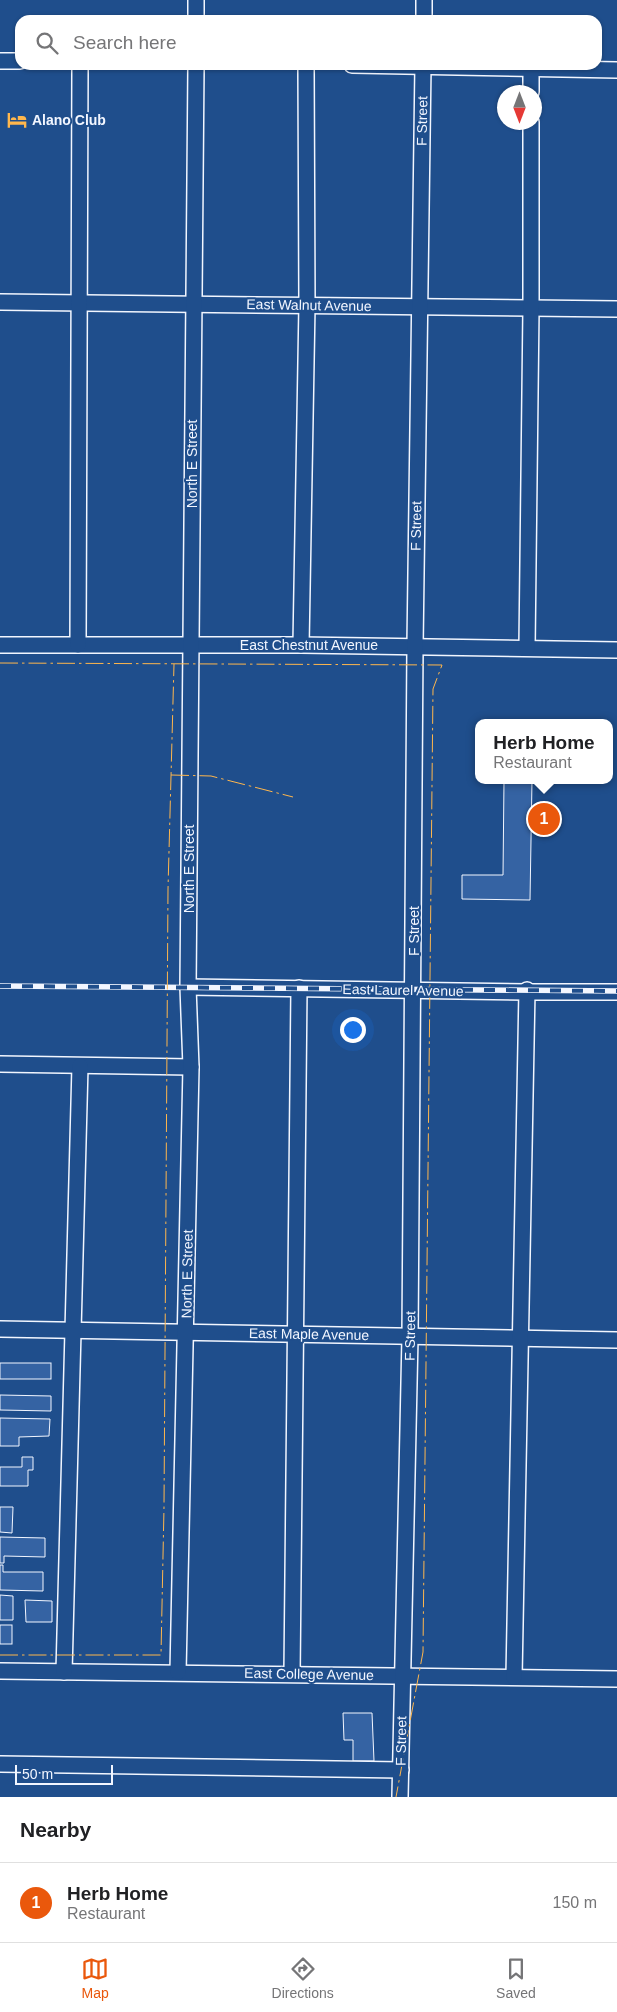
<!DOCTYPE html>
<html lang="en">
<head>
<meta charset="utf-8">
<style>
  :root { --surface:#fff; --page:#f2f2f2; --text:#202124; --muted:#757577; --line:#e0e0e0; --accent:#ea580c }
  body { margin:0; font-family:Helvetica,sans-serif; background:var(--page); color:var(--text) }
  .compass { position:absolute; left:497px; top:85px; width:45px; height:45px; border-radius:50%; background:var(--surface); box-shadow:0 1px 4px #0004; rotate:180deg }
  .scale { position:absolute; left:15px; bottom:12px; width:98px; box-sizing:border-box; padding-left:5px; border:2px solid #f2f6ff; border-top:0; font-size:14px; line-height:18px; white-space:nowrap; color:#f2f6ff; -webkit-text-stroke:4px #1f4e8c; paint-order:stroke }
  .you { position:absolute; left:352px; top:1029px; width:18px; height:18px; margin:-12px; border:4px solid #fff; border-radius:50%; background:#1a73e8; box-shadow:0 0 0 8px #1a73e833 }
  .badge { display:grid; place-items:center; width:32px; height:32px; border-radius:50%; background:var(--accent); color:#fff; font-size:16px; font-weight:700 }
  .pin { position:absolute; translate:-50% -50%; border:2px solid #fff; box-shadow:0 1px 5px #0006 }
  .popup { position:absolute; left:475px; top:719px; width:138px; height:65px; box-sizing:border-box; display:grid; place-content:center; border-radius:10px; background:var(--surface); filter:drop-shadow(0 1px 4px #0005); font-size:16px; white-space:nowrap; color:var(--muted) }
  .popup b { font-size:19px; color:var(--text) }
  .popup::after { content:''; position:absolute; left:50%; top:100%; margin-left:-10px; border:10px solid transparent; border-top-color:var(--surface) }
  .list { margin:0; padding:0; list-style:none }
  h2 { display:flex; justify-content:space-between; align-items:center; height:65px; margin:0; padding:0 20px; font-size:21px }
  h2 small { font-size:16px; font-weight:400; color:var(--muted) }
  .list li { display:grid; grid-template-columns:32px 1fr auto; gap:15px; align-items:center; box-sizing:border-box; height:80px; padding:0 20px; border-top:1px solid var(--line) }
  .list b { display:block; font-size:19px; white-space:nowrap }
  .list p { margin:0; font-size:16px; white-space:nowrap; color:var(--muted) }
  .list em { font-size:16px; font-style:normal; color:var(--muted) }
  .icon { flex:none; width:28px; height:28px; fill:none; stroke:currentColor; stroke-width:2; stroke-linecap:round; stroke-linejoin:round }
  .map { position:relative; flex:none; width:617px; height:1797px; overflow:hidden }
  .search { position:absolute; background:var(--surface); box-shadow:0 1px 4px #0004; left:15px; right:15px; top:15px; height:55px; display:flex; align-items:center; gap:12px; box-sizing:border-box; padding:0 18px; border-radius:15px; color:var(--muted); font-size:19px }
  .sheet { height:145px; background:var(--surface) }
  nav { display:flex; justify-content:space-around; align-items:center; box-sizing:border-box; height:70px; border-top:1px solid var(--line); background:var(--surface); font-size:14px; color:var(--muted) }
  nav a { display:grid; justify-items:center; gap:2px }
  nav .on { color:var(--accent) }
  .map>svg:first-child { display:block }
  .building { fill:#3563a3; stroke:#f2f6ff }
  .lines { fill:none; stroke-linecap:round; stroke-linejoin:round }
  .minor-casing { stroke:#f2f6ff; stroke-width:18 }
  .minor { stroke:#1f4e8c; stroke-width:15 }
  .rail-casing { stroke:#f2f6ff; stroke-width:5.5 }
  .rail { stroke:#1f4e8c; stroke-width:4; stroke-dasharray:11; stroke-linecap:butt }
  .power { stroke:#ffb74d; stroke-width:1; stroke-dasharray:18 4 2.5 4; stroke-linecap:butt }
  .labels { text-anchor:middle; stroke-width:4; stroke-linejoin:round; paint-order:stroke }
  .poi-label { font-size:14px; font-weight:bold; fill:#f2f6ff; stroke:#1f4e8c; text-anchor:start }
  .street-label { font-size:14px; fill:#f2f6ff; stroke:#1f4e8c }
</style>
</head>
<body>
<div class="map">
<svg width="617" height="1797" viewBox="0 0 617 1797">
  <rect width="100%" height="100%" fill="#1f4e8c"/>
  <g class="building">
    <path d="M504 780H532L530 900 462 899V875H503Z"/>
    <rect x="0" y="1363" width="51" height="16"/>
    <path d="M0 1395 51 1396V1411L0 1410Z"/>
    <path d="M0 1418 50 1419 49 1436 19 1437V1446H0Z"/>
    <path d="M22 1457H33V1470H28V1486H0V1467H22Z"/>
    <path d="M0 1507H13L12 1533 0 1532Z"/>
    <path d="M0 1537 45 1538V1557L4 1556V1563H0Z"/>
    <path d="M0 1565H3V1572H43V1591L0 1590Z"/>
    <path d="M0 1595 13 1596V1620H0Z"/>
    <path d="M25 1600 52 1601V1622H26Z"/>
    <rect x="0" y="1625" width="12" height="19"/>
    <path d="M343 1713H372L374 1761H353V1740H344Z"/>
  </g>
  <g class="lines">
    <defs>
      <g id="minor">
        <path d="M196 0V20"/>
        <path d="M424 20V0"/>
        <path d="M0 61H20"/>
        <path d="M352 65 617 70"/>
        <path d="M531 69V92"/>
        <path d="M0 302C206 303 411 308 617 309"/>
        <path d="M0 645H301L617 650"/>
        <path d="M78 645 80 65"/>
        <path d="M301 645 307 305 306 65"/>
        <path d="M527 648 531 308V122"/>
        <path d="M188 987 527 992H617"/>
        <path d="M0 1064 191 1067"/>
        <path d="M0 1329 617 1340"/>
        <path d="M0 1671 617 1679"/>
        <path d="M64 1672 80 1066"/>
        <path d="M178 1672 191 1067 188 987 196 65"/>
        <path d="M292 1674 299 988"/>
        <path d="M514 1677 527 990"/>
        <path d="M0 1764 401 1770"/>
        <path d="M400 1797 410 1337 415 646 423 65"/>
      </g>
    </defs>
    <use href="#minor" class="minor-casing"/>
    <use href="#minor" class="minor"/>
    <defs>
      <path id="rail" d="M0 986 617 991"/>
    </defs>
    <use href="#rail" class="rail-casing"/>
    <use href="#rail" class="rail"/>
    <g class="power">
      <path d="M0 663 442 665 433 689 423 1652 396 1797"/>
      <path d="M171 775 211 776 293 797"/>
      <path d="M0 1655H161L164 1507 168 889 174 664"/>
    </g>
  </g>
  <defs>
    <symbol id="hotel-bare" viewBox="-9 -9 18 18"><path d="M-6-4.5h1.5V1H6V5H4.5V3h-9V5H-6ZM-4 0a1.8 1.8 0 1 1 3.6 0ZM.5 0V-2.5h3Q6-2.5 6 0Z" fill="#ffb74d" stroke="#1f4e8c" stroke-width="2.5" paint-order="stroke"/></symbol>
  </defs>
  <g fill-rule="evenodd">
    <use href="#hotel-bare" x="3" y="106" width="28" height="28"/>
  </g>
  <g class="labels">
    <g class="poi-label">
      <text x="32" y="125">Alano Club</text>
    </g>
    <g class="street-label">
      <text transform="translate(422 121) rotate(-89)" y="5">F Street</text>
      <text transform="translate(309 305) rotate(1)" y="5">East Walnut Avenue</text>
      <text transform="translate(192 464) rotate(-90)" y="5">North E Street</text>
      <text transform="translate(416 526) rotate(-89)" y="5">F Street</text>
      <text x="309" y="650">East Chestnut Avenue</text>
      <text transform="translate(189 869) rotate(-90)" y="5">North E Street</text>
      <text transform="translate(414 931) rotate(-90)" y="5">F Street</text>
      <text transform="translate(403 990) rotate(1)" y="5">East Laurel Avenue</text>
      <text transform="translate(187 1274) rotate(-89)" y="5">North E Street</text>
      <text transform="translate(309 1334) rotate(1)" y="5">East Maple Avenue</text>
      <text transform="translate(410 1336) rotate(-89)" y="5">F Street</text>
      <text transform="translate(309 1674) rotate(1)" y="5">East College Avenue</text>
      <text transform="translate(401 1741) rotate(-89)" y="5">F Street</text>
    </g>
  </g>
</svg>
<svg class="compass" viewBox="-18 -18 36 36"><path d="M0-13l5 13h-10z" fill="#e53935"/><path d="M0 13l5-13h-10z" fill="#757577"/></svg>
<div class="scale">50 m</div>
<div class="you"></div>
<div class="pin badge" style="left:544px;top:819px">1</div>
<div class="popup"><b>Herb Home</b>Restaurant</div>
<div class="search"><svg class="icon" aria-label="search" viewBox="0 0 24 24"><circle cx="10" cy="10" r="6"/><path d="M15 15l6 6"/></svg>Search here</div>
</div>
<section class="sheet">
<h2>Nearby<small></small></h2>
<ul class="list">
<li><span class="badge">1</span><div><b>Herb Home</b><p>Restaurant</p></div><em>150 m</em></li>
</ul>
</section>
<nav>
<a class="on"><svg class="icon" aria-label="map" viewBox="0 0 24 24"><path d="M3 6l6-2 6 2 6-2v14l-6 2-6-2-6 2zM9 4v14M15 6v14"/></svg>Map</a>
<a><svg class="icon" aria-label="directions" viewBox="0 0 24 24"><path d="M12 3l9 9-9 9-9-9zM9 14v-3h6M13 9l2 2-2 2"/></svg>Directions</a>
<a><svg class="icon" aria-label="saved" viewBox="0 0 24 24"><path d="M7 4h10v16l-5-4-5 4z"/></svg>Saved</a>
</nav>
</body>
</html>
